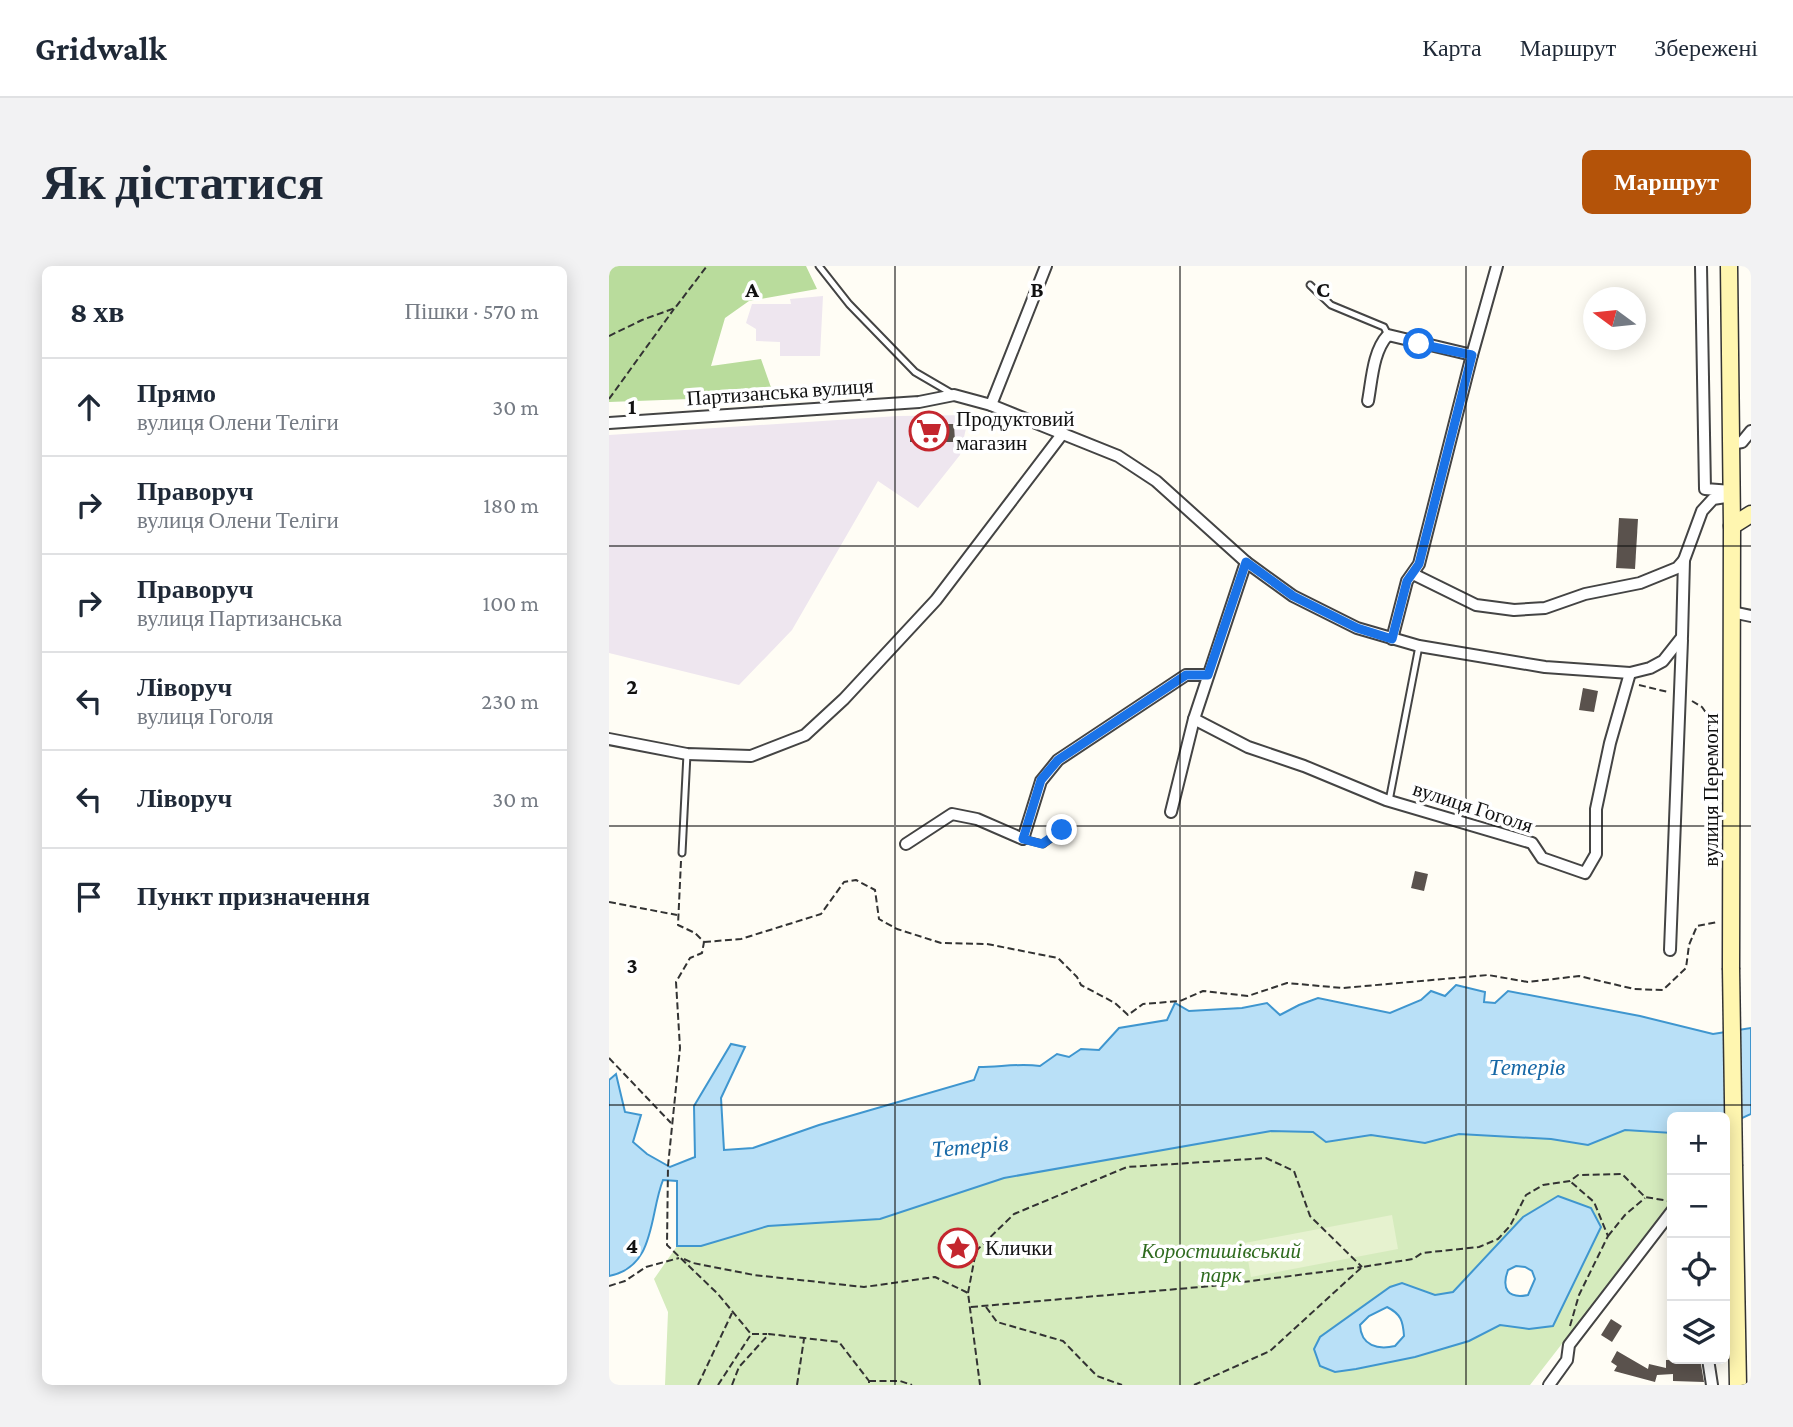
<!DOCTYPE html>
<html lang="uk">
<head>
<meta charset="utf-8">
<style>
  :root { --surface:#fff; --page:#f2f2f3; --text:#1f2937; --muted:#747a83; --line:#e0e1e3; --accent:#b45309 }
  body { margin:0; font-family:"Crimson Pro",serif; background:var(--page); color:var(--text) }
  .controls { position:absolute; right:21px; bottom:21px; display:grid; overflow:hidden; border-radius:10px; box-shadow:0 4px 18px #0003 }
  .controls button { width:63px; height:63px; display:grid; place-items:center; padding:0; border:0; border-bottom:2px solid var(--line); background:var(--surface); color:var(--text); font:35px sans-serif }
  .compass { position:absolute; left:974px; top:21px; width:63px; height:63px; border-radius:50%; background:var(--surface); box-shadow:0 4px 18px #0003; rotate:285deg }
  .stop { position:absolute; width:21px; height:21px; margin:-16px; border:5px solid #1a73e8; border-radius:50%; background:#fff }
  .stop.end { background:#1a73e8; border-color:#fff; box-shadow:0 2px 7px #0008 }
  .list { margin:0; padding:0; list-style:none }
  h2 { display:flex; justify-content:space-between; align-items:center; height:91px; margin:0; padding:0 28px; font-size:30px }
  h2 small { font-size:23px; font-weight:400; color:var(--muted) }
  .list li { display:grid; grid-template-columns:46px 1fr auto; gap:21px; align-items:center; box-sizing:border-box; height:98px; padding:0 28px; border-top:2px solid var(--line) }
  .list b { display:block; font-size:26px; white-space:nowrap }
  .list p { margin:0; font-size:23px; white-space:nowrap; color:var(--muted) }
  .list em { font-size:23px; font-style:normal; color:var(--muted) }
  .icon { flex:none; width:38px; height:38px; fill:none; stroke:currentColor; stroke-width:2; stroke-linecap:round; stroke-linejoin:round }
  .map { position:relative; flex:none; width:1142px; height:1119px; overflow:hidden; border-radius:10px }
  header { display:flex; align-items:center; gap:42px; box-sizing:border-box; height:98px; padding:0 35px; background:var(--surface); border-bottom:2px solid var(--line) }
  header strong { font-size:33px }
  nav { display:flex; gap:38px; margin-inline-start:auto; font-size:24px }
  .intro { display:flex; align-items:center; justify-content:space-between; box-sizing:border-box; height:168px; padding:0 42px }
  h1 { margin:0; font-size:49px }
  .button { padding:18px 32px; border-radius:10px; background:var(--accent); color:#fff; font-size:24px; font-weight:700 }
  main { display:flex; gap:42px; padding:0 42px }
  aside { flex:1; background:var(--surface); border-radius:10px; box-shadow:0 4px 18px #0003 }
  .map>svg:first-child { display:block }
  .industrial { fill:#eee6ef }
  .green { fill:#d5ebbd; fill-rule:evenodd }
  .forest { fill:#b9dc9c }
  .pitch { fill:#e6f2cf }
  .water { fill:#b9e0f7; stroke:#3f96cf; stroke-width:2; fill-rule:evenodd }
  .building { fill:#5a524d }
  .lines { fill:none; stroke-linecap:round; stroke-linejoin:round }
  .lane-casing { stroke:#444; stroke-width:9 }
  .street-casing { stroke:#444; stroke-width:14 }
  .secondary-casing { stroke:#333; stroke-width:19 }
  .path { stroke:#333; stroke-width:2; stroke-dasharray:7 3.5; stroke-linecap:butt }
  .lane { stroke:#fff; stroke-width:5 }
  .street { stroke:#fff; stroke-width:10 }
  .secondary { stroke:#fff6b0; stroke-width:16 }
  .secondary-bridge-casing { stroke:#333; stroke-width:19; stroke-linecap:butt }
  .secondary-bridge { stroke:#fff6b0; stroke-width:16 }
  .route { stroke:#1a73e8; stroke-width:9 }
  .grid { fill:none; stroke:#111; stroke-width:2; stroke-opacity:0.55 }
  .labels { text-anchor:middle; stroke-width:7; stroke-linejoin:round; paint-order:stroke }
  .street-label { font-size:21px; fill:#111; stroke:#fff }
  .poi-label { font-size:21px; fill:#111; stroke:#fff; text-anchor:start }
  .park-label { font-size:21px; font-style:italic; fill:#2f6b1f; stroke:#fff }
  .water-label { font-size:23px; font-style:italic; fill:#1768a6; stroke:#fff }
  .grid-label { font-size:23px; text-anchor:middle; font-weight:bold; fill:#111; stroke:#fff; stroke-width:7; stroke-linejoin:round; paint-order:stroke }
</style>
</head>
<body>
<header>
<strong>Gridwalk</strong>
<nav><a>Карта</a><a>Маршрут</a><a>Збережені</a></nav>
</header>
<div class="intro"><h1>Як дістатися</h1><a class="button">Маршрут</a></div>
<main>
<aside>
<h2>8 хв<small>Пішки · 570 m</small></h2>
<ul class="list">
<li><svg class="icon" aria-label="ahead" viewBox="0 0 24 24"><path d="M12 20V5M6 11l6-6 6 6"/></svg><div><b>Прямо</b><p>вулиця Олени Теліги</p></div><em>30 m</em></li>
<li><svg class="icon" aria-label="right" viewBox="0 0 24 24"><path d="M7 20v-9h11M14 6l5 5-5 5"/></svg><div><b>Праворуч</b><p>вулиця Олени Теліги</p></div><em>180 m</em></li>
<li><svg class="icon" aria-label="right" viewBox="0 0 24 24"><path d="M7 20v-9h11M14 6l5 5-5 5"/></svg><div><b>Праворуч</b><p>вулиця Партизанська</p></div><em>100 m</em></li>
<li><svg class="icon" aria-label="left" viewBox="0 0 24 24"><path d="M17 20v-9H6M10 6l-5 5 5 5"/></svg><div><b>Ліворуч</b><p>вулиця Гоголя</p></div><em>230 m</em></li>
<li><svg class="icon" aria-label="left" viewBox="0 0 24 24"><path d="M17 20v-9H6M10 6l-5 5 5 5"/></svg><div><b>Ліворуч</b></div><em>30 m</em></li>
<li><svg class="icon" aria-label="arrive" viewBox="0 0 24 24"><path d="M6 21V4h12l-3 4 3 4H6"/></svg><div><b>Пункт призначення</b></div></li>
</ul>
</aside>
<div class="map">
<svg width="1142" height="1119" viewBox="0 0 1142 1119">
  <rect width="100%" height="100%" fill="#fffdf5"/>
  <g class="industrial">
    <path d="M214 30 211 90H171V76L147 75V63L137 57 143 38H182L181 33Z"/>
    <path d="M360 149 351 189 309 242 269 215 183 364 130 419 0 387V169L289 150Z"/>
  </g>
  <path class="green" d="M1016 864 1063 867V936L921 1119H56L59 1046 45 1013 68 980H92L159 960 271 953 395 912 662 865 704 866 717 876 761 869 816 877 850 868 942 873 979 879ZM949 930 963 1017 944 1060 920 1063 891 1059 860 1075 806 1091 747 1103 711 1071 781 1022 793 1017 826 1029 844 1026 914 951Z"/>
  <path class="forest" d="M0 0H197L208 23 140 35 116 52 102 100 152 93 165 130 0 136Z"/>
  <path class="pitch" d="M783 949 789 983 642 1011 636 977Z"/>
  <g class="water">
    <path d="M847 719 876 726 875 736 886 737 899 725 1031 750 1104 768 1142 762V848L1116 860V851H1063V867L1016 864 979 879 942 873 850 868 816 877 762 869 717 876 704 866 662 865 395 912 271 953 159 960 92 980H68V915L54 914C40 949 47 1001 0 1010V814L7 808 16 846 32 849 24 876 38 888 61 901 86 891 85 840 122 778 136 781 112 832 115 884 144 882 210 859 365 814 370 801C391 801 410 797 431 800L448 788 460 791 472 783 490 784 510 762 558 754 566 737 580 745 633 742 658 737 671 749 690 739 709 732 781 747 812 734 822 725 836 730Z"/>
    <path d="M949 930 982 942 992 961 944 1060 920 1063 891 1059 860 1075 806 1091 747 1103 726 1106 711 1100 705 1083 711 1071 781 1021 793 1017 826 1029 844 1026 914 951ZM907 1000 916 1001 923 1005 926 1013 919 1029C899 1033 892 1023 899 1004ZM778 1041C792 1048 794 1055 795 1070L786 1080C769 1084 752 1080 751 1059L760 1050Z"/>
  </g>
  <g class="building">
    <path d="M301 158H345L346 176H301Z"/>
    <path d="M1010 252 1029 253 1026 303 1007 302Z"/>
    <path d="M974 422 989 425 985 446 970 444Z"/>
    <path d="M806 605 819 608 815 625 802 622Z"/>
    <path d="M1002 1053 1013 1060 1003 1076 992 1069Z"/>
    <path d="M1008 1085 1039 1103 1040 1098 1057 1102V1094L1091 1093 1095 1116 1064 1115V1108L1048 1109 1046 1116 1005 1105 1008 1100 1002 1096Z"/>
  </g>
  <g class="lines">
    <defs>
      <g id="lane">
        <path d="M210 0 240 38 306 106 342 127"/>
        <path d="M701 19 722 39 775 61 779 69"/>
        <path d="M780 535 810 380"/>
        <path d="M414 573 434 578 453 564"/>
        <path d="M73 587 78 488"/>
      </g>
      <g id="street">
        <path d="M1092 0 1096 223 1123 225"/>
        <path d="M759 135C763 113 764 85 779 69L863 89"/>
        <path d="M382 139 437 0"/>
        <path d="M0 157 310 136 345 129 382 139 509 190 547 215 637 296 684 330 748 362 810 380 936 401 1021 407 1041 402 1054 395 1073 371 1075 294 1093 245 1104 233 1123 230"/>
        <path d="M1122 178 1133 176 1142 165"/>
        <path d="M637 296 585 453 639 481 695 500 777 534 923 577 933 592 976 607 987 588V543L1001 477 1021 407"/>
        <path d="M804 308 867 339 905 344 936 342 976 328 1031 317 1068 302 1075 294"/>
        <path d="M1123 346 1142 350"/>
        <path d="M783 373 798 315 810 298 863 89 888 0"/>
        <path d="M0 473 78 488 142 490 196 469 235 433 327 334 454 167"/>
        <path d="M562 546 585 453"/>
        <path d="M297 578 343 548 368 553 414 573 432 515 449 494 577 409H599"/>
        <path d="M1061 684 1073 374"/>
        <path d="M1099 1093 1103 1119"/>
        <path d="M940 1119 958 1094 960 1079 1063 945"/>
      </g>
      <g id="secondary">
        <path d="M1120 0 1123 260 1122 702"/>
        <path d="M1123 260 1142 248"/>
        <path d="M1125 900 1129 1119"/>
      </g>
    </defs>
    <use href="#lane" class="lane-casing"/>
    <use href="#street" class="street-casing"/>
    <use href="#secondary" class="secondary-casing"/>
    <g class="path">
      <path d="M0 70 33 54 66 42 98 0"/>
      <path d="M0 133 65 43"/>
      <path d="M1030 419 1059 426"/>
      <path d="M1083 435 1093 441 1109 464"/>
      <path d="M72 595 69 659 86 667 95 676 93 687 81 692 67 716 71 782 59 900 58 979 109 1028 142 1068"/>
      <path d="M0 636 68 649"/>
      <path d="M95 676 132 673 212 648 235 616 247 614 266 624 270 653 288 663 332 677 378 678 449 692 468 711 472 719 506 737 519 749 534 738 571 735 594 725 639 730 678 717 734 722 879 709 919 716 970 710 1025 723 1054 724 1077 702 1080 679 1088 660 1109 656"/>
      <path d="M0 792 62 857"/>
      <path d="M999 970 1016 949 1036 932"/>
      <path d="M75 993 84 997 145 1009 255 1021 326 1011 359 1027 371 1119"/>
      <path d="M0 1020 16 1015 37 1001 70 992"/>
      <path d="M359 1027 367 985 405 948 518 901 657 892 685 905 701 950 753 1001"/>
      <path d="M362 1041 603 1020 752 1001"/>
      <path d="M377 1041 388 1056 454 1075 488 1110 513 1119"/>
      <path d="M961 1060 970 1029 999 970 985 936 962 916"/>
      <path d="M143 1068H158"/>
      <path d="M260 1115H291L303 1119"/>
      <path d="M89 1119 123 1047"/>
      <path d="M109 1119 141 1070"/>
      <path d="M123 1119 130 1101 160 1068 230 1076 260 1115V1119"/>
      <path d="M188 1119 195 1073"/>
      <path d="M585 1119 661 1085 753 1001 804 993 813 987 870 981 889 973 901 960 917 929 934 919 961 915 969 909 1013 908 1036 931 1060 935"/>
    </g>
    <use href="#lane" class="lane"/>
    <use href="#street" class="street"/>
    <use href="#secondary" class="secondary"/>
    <defs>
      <path id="secondary-bridge" d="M1122 702 1125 900"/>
    </defs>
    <use href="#secondary-bridge" class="secondary-bridge-casing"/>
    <use href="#secondary-bridge" class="secondary-bridge"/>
  </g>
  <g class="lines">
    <path class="route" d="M453 564 433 578 414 573 432 514 449 494 577 409H599L637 296 684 330 748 362 783 373 798 315 810 298 863 89 810 78"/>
  </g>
  <path class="grid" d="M286 0V1119M571 0V1119M857 0V1119M0 280H1142M0 560H1142M0 839H1142"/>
  <defs>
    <symbol id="supermarket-ring" viewBox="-11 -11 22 22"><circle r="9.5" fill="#fff" stroke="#c4262e" stroke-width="1.5"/><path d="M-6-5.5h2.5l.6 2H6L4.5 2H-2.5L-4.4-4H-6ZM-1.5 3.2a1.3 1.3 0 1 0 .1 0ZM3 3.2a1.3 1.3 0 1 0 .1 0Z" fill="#c4262e"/></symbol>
    <symbol id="sight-ring" viewBox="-11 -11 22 22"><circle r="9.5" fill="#fff" stroke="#c4262e" stroke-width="1.5"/><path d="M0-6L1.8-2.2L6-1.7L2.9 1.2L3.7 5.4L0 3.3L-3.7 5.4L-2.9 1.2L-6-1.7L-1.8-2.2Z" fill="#c4262e"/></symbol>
  </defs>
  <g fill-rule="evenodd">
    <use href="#supermarket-ring" x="298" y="143" width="44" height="44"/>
    <use href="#sight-ring" x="327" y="960" width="44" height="44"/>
  </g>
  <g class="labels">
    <g class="street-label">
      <text transform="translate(171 126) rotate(-4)" y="7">Партизанська вулиця</text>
      <text transform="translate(1102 524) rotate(-90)" y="7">вулиця Перемоги</text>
      <text transform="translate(864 541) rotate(18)" y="7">вулиця Гоголя</text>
    </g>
    <g class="poi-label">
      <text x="347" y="160">Продуктовий<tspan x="347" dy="24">магазин</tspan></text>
      <text x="376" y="989">Клички</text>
    </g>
    <g class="park-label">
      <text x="612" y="992">Коростишівський<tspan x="612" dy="24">парк</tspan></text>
    </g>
    <g class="water-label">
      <text x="918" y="809">Тетерів</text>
      <text transform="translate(361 880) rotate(-5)" y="8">Тетерів</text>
    </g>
  </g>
  <g class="grid-label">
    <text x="143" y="31">A</text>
    <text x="428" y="31">B</text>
    <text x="714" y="31">C</text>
    <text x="23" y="148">1</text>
    <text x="23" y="428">2</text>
    <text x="23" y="707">3</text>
    <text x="23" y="987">4</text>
  </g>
</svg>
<div class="controls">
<button>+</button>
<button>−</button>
<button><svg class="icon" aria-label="locate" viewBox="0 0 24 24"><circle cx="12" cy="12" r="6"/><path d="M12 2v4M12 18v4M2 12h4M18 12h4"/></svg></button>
<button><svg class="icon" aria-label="layers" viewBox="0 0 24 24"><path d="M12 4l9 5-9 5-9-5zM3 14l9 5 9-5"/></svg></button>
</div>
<svg class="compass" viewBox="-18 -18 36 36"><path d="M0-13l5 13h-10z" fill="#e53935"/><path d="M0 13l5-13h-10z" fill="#747a83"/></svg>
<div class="stop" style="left:810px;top:78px"></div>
<div class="stop end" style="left:453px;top:564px"></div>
</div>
</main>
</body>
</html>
